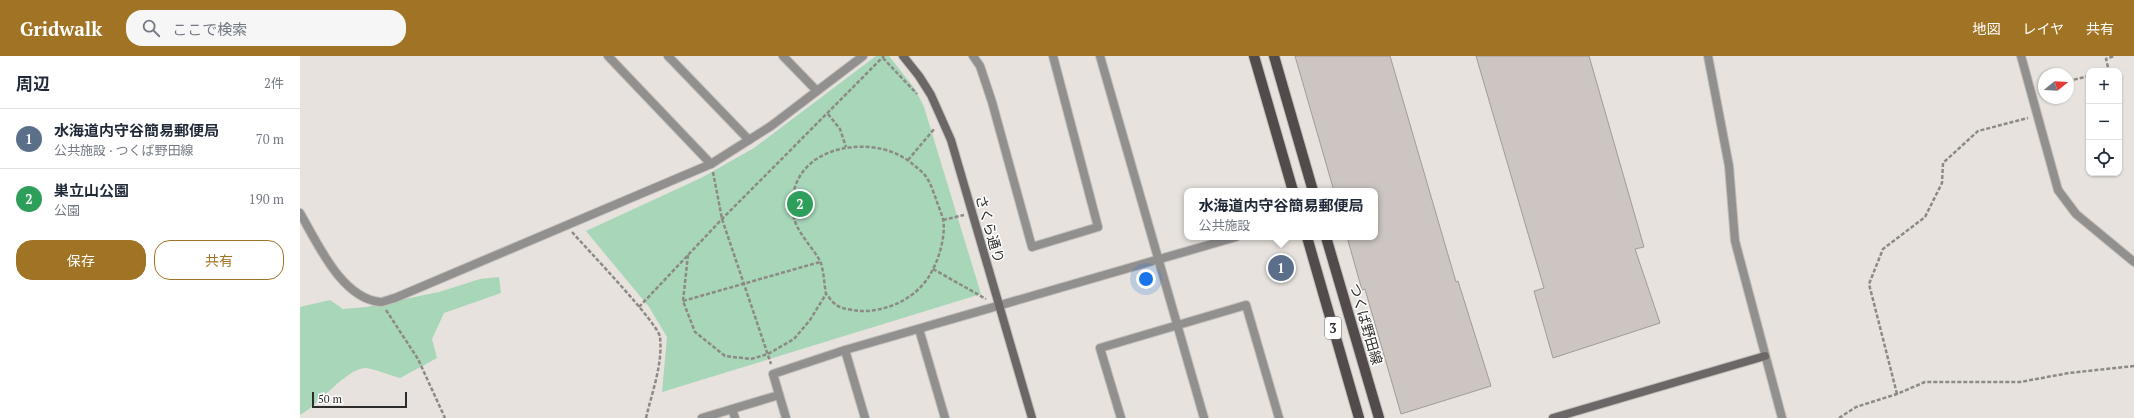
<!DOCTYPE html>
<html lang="ja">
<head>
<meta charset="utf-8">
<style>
  :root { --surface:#fff; --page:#f6f6f7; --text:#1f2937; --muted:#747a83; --line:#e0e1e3; --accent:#a17325 }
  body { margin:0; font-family:"PT Serif","Noto Sans JP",serif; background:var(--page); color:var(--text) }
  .controls { position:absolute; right:12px; top:12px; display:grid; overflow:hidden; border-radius:8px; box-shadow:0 1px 3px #0004 }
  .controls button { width:36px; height:36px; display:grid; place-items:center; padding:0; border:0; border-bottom:1px solid var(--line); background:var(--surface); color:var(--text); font:20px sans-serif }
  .compass { position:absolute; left:1738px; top:12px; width:36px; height:36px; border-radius:50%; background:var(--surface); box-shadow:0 1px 3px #0004; rotate:72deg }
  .scale { position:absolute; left:12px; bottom:10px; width:95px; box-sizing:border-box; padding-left:4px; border:2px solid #2e2c2a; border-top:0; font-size:11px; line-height:14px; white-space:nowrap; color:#2e2c2a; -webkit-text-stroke:3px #fff; paint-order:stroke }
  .you { position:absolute; left:846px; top:223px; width:14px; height:14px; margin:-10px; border:3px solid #fff; border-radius:50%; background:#1a73e8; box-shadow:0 0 0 6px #1a73e833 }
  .badge { display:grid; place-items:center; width:26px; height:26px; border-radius:50%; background:var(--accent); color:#fff; font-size:13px; font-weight:700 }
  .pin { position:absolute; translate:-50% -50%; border:2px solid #fff; box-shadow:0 1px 4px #0006 }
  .popup { position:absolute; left:884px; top:132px; width:194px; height:52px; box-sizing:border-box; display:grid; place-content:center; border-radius:8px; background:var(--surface); filter:drop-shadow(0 1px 3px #0005); font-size:13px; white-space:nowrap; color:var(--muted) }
  .popup b { font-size:15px; color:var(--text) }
  .popup::after { content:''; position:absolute; left:50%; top:100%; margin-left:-8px; border:8px solid transparent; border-top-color:var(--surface) }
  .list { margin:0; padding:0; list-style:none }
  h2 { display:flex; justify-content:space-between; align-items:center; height:52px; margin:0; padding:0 16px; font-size:17px }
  h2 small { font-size:13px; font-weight:400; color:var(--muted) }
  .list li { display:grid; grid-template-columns:26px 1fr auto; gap:12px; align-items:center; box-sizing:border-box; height:60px; padding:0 16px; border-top:1px solid var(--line) }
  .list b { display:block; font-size:15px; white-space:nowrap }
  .list p { margin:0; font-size:13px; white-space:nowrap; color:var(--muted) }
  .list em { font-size:13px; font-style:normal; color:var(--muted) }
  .actions { display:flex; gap:8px; padding:12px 16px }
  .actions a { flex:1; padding:9px 0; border:1px solid var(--accent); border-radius:16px; text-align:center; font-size:14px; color:var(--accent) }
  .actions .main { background:var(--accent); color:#fff }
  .icon { flex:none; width:22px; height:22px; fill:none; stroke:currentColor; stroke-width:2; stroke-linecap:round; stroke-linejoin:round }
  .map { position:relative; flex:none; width:1834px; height:362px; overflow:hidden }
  header { display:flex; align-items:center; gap:24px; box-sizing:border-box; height:56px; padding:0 20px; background:var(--accent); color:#fff }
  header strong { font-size:19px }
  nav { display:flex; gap:22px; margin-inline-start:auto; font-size:14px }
  .search { width:280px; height:36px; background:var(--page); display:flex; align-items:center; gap:10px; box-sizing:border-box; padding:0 14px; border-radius:16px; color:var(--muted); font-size:15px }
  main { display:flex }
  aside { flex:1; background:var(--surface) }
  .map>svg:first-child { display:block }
  .green { fill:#a7d6b9 }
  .building { fill:#ccc5c2; stroke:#a29b98 }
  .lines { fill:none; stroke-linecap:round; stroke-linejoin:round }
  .street-casing { stroke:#c2beb9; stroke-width:10 }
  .secondary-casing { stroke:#c2beb9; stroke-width:10 }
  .primary-casing { stroke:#c2beb9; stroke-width:12 }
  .path { stroke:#8d8a86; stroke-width:2.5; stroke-dasharray:4 2; stroke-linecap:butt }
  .street { stroke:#928f8f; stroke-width:8 }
  .secondary { stroke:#6c6767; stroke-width:8 }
  .primary { stroke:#514b4b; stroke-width:10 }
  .labels { text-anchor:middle; stroke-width:3; stroke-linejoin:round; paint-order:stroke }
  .shield { fill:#fff; stroke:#6d6b6a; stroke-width:1 }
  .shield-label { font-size:13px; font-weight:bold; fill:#2e2c2a }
  .street-label { font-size:14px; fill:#2e2c2a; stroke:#fff }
</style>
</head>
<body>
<header>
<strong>Gridwalk</strong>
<div class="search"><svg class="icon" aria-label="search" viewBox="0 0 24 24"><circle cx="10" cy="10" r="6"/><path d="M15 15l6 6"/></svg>ここで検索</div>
<nav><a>地図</a><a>レイヤ</a><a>共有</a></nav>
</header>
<main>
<aside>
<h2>周辺<small>2件</small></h2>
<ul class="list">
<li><span class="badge" style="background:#5c6f8a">1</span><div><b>水海道内守谷簡易郵便局</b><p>公共施設 · つくば野田線</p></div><em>70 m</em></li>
<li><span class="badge" style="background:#2e9e5b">2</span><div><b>巣立山公園</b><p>公園</p></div><em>190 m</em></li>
</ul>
<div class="actions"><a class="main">保存</a><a>共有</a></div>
</aside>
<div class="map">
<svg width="1834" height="362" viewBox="0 0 1834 362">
  <rect width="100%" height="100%" fill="#e7e2dd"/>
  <g class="green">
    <path d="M576 0H589L615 33 624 51 681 238 362 336 367 281 349 251 286 175 401 122 454 92Z"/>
    <path d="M199 221 201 237 144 257 132 283 137 302 100 322C89 319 78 314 67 312 48 310 18 350 0 359V251L30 244 43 253 66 251 139 236 180 223Z"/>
  </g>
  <g class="building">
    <path d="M995 0H1090L1156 226 1158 225 1191 330 1101 358 1065 233 1062 234 1047 181H1075V135H1034Z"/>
    <path d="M1176 0H1289L1344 191 1335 193 1360 267 1253 302 1234 235 1244 232Z"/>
  </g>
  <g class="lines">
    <defs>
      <g id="street">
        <path d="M308 0 411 108"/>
        <path d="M368 0 449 84"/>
        <path d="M483 0 517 35"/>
        <path d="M673 0 680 10 692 46 732 191 798 171 753 0"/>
        <path d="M800 0 904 362"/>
        <path d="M1408 0 1429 110 1435 185 1482 362"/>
        <path d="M1721 0 1758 134 1776 158 1834 206"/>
        <path d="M0 157C17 186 41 242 80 246 84 246 90 243 95 242L411 108 471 70 563 0"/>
        <path d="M619 273 645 362"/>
        <path d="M545 294 565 362"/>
        <path d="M432 353 435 362"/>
        <path d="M402 362 479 339"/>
        <path d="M486 362 473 318 545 294 936 181"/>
        <path d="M821 362 800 292 946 249 979 362"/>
      </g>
      <g id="secondary">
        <path d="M603 0 619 20 631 39 651 84 732 362"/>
        <path d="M1253 362 1465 300"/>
      </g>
      <g id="primary">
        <path d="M954 0 993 135"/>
        <path d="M974 0 1013 135"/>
        <path d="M1007 181 1059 362"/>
        <path d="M1026 181 1079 362"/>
      </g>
    </defs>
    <use href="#street" class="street-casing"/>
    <use href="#secondary" class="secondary-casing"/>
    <use href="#primary" class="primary-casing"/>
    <g class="path">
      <path d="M583 2 617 38"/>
      <path d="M1807 15H1809L1806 3 1814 0"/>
      <path d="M1768 25 1789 20"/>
      <path d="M528 58 540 73 546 91"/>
      <path d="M608 104 635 72"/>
      <path d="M413 116 422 163 471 308"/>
      <path d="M643 164 664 159"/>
      <path d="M272 176C286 192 358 267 360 281 363 308 352 336 346 362"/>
      <path d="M388 199 383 245 395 276 425 300 451 303 468 298 494 283 510 264 526 238C524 228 524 214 520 205 512 190 496 176 493 158 486 103 541 82 586 94 601 98 612 107 622 116 629 122 633 135 636 143 638 149 641 156 643 163 646 177 640 200 633 213 620 241 589 256 559 255 552 254 542 253 536 249 532 246 529 241 526 238"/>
      <path d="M633 213 686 243"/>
      <path d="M383 245 520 206"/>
      <path d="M339 251 422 163 584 0"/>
      <path d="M86 254 118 303 145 362"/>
      <path d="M1597 338 1569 228 1583 193 1625 161 1642 127 1643 107 1678 75 1728 62"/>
      <path d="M1539 362 1556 351 1597 338 1625 326H1720L1769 317 1834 310"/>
    </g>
    <use href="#street" class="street"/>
    <use href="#secondary" class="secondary"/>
    <use href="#primary" class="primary"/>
  </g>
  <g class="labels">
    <rect class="shield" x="1025" y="261" width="16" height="22" rx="3"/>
    <g class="shield-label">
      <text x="1033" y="277">3</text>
    </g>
    <g class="street-label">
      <text transform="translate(690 173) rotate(74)" y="5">さくら通り</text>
      <text transform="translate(1066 268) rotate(74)" y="5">つくば野田線</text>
    </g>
  </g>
</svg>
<div class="controls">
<button>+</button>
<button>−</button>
<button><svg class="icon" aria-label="locate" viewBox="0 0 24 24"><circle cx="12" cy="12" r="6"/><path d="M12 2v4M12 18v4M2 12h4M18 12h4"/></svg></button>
</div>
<svg class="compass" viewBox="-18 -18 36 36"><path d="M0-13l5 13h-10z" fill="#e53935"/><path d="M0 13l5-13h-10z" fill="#747a83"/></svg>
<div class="scale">50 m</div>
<div class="you"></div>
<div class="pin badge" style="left:981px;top:212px;background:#5c6f8a">1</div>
<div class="popup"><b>水海道内守谷簡易郵便局</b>公共施設</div>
<div class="pin badge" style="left:500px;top:148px;background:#2e9e5b">2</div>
</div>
</main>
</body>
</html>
